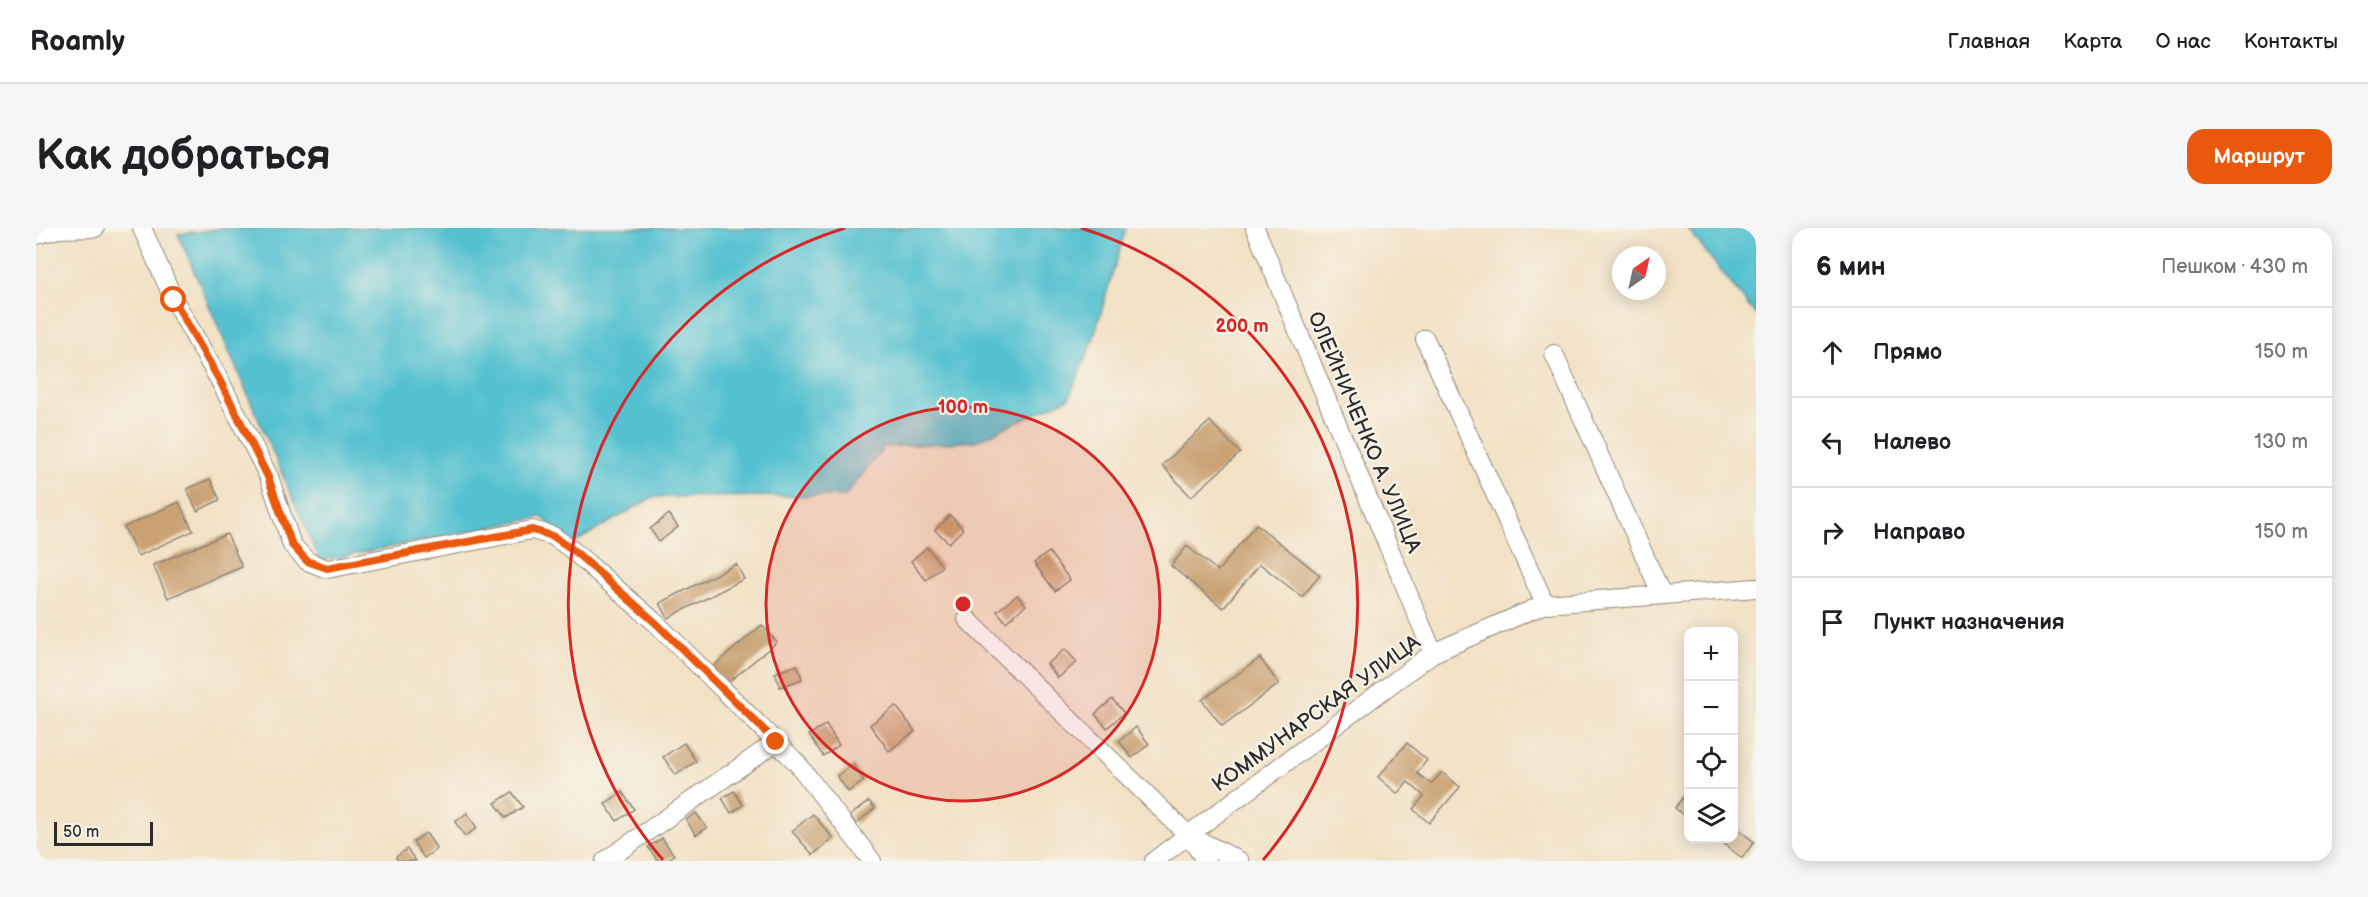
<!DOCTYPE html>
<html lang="ru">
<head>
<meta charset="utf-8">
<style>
  :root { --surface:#fff; --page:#f6f6f6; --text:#202124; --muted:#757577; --line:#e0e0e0; --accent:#ea580c }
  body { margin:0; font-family:"Balsamiq Sans",sans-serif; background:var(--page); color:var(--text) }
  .controls { position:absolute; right:18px; bottom:18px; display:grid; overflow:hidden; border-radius:12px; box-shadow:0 3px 15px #0003 }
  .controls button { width:54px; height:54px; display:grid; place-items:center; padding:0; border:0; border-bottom:2px solid var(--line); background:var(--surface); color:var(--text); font:30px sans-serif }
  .compass { position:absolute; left:1576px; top:18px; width:54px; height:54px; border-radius:50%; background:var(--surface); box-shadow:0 3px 15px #0003; rotate:34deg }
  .scale { position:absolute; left:18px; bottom:15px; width:99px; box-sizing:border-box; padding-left:6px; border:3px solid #2b2b2b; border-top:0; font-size:16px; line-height:21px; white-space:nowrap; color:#2b2b2b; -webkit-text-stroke:4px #f7f3e8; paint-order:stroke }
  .stop { position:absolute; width:18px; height:18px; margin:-14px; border:4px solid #ea580c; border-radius:50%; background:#fff }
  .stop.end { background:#ea580c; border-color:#fff; box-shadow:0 2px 6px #0008 }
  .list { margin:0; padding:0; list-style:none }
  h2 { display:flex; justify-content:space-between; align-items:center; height:78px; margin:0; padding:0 24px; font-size:26px }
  h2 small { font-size:20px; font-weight:400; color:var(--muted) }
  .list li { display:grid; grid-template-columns:39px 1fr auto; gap:18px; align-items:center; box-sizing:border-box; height:90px; padding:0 24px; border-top:2px solid var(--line) }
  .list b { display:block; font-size:22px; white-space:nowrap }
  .list em { font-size:20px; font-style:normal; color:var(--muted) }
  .icon { flex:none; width:33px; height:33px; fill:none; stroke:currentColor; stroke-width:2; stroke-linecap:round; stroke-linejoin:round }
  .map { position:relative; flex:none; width:1720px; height:633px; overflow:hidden; border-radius:18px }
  header { display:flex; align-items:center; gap:36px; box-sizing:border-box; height:84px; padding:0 30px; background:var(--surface); border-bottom:2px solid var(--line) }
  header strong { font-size:28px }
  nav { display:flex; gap:33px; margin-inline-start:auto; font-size:21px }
  .intro { display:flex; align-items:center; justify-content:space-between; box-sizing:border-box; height:144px; padding:0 36px }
  h1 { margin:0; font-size:42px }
  .button { padding:15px 27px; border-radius:18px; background:var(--accent); color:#fff; font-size:21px; font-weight:700 }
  main { display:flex; gap:36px; padding:0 36px }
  aside { flex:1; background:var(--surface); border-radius:18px; box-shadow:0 3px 15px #0003 }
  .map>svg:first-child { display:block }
  .water { fill:#55c1d0; stroke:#40767e; stroke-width:1.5 }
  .building { fill:#c9a173 }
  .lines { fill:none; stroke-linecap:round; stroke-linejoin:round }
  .minor-casing { stroke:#8e8678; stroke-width:20 }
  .minor { stroke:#fff; stroke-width:18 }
  .route { stroke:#ea580c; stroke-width:8 }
  .ring { fill:none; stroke:#d62828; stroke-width:3 }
  .labels { text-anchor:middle; stroke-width:4.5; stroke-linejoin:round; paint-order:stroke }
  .street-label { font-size:21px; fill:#2b2b2b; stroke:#f7f3e8 }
  .centre { fill:#d62828; stroke:#f7f3e8; stroke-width:3 }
  .ring-label { font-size:18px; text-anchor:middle; font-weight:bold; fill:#d62828; stroke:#f7f3e8; stroke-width:4.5; stroke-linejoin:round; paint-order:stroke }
</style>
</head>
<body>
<header>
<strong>Roamly</strong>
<nav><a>Главная</a><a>Карта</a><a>О нас</a><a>Контакты</a></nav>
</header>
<div class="intro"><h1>Как добраться</h1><a class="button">Маршрут</a></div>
<main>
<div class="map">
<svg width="1720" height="633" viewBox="0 0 1720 633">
  <rect width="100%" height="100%" fill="#f7f3e8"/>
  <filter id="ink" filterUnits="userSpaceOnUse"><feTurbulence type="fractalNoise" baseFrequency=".0167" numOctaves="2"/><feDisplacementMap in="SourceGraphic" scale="12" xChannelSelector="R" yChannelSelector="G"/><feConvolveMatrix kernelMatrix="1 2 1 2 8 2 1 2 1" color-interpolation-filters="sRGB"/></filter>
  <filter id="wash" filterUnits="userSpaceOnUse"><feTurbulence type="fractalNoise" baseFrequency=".008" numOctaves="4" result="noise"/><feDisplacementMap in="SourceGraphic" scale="24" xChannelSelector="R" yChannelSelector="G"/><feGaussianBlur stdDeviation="1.35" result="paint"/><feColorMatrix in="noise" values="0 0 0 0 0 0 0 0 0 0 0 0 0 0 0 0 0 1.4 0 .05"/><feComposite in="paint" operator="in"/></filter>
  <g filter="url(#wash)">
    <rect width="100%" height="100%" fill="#f2e1c5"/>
    <g class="water">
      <path d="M187 0H1090L1056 115 1033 170 940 213 848 219 809 268 617 269 536 316 506 289 284 333 142 6Z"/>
      <path d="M1651 0H1720V87Z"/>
    </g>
    <g id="blocks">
      <g class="building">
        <path d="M1174 193 1204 225 1155 269 1126 237Z"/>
        <path d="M174 251 184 272 161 283 151 261Z"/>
        <path d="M143 274 157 303 102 328 88 299Z"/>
        <path d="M633 286 642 299 623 314 614 301Z"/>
        <path d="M914 287 927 301 913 315 899 302Z"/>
        <path d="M1220 296 1284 347 1266 369 1224 336 1187 380 1135 338 1151 318 1182 343Z"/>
        <path d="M191 306 206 339 132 370 117 337Z"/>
        <path d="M891 319 906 338 890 352 875 333Z"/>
        <path d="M1013 324 1034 352 1019 363 998 335Z"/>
        <path d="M700 336 708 351 632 390 624 375Z"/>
        <path d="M981 367 990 377 970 394 961 383Z"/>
        <path d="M726 397 741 414 689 457 675 440Z"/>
        <path d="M1029 421 1041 434 1022 450 1011 436Z"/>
        <path d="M1224 430 1243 456 1186 498 1166 472Z"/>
        <path d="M761 437 766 451 744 459 739 445Z"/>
        <path d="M1076 471 1088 485 1071 500 1059 486Z"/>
        <path d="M860 478 879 503 853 523 834 497Z"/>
        <path d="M790 496 803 517 787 528 773 507Z"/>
        <path d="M1100 499 1113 516 1096 530 1083 513Z"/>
        <path d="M648 515 660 533 640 547 627 529Z"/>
        <path d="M1371 515 1391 532 1381 545 1395 556 1406 544 1424 559 1393 595 1377 581 1388 568 1372 554 1362 566 1342 549Z"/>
        <path d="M817 536 828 553 812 564 801 548Z"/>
        <path d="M1652 562V591L1639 580Z"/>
        <path d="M698 563 707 577 695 585 686 570Z"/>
        <path d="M476 564 487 579 470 590 459 575Z"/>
        <path d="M586 564 598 581 581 593 569 576Z"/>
        <path d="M833 573 839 580 820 596 814 588Z"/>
        <path d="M431 585 441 600 429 608 419 594Z"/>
        <path d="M660 585 671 600 660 607 650 592Z"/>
        <path d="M777 586 797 610 777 627 756 603Z"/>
        <path d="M1698 598 1718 614 1706 630 1680 610H1698Z"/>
        <path d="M390 605 401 621 388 630 377 614Z"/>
        <path d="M626 610 638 627 630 633H622L612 619Z"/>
        <path d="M371 621 380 633H362L360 629Z"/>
      </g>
    </g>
  </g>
  <g filter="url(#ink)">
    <use href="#blocks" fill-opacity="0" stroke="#8e8678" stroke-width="1.5"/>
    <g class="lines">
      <defs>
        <g id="minor">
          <path d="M106 0 138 72 184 153 233 249 256 317 271 333 291 341 496 302 517 308 535 321 621 396 761 535 836 633"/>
          <path d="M1219 0 1397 425"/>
          <path d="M0 7 22 1 59 0"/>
          <path d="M1389 111 1509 376"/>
          <path d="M1518 126 1626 367"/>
          <path d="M931 391 1152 607 1170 633"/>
          <path d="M1152 607 1397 425 1509 376 1720 360"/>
          <path d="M569 633 740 514"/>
          <path d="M1118 633 1152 607 1204 633"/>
        </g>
      </defs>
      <use href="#minor" class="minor-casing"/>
      <use href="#minor" class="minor"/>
    </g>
  </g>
  <g class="lines" filter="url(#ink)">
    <path class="route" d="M138 72 184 153 232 249 256 317 271 333 291 340 496 302 517 308 536 321 621 396 740 514"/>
  </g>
  <circle cx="927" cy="376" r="197" fill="#d62828" fill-opacity=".12"/>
  <g class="ring">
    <circle cx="927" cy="376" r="197"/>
    <path d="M627 632A394 394 0 0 1 809 0M1045 0A394 394 0 0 1 1227 632"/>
  </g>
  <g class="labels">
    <g class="street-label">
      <text transform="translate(1329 204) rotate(67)" y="7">ОЛЕЙНИЧЕНКО А. УЛИЦА</text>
      <text transform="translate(1280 485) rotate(-36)" y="7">КОММУНАРСКАЯ УЛИЦА</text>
    </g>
  </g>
  <circle cx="927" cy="376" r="9" class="centre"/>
  <g class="ring-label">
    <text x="1206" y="104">200 m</text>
    <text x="927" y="185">100 m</text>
  </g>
</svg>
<div class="controls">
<button>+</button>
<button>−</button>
<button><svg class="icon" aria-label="locate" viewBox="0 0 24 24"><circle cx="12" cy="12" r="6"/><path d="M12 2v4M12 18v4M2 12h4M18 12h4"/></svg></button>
<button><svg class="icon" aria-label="layers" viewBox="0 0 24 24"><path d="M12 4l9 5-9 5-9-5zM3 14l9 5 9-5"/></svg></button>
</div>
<svg class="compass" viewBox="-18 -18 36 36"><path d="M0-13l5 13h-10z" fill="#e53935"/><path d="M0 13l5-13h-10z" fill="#757577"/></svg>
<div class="scale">50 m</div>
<div class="stop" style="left:138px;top:72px"></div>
<div class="stop end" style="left:740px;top:514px"></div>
</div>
<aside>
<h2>6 мин<small>Пешком · 430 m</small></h2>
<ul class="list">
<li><svg class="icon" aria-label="ahead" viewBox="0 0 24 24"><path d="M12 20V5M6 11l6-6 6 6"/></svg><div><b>Прямо</b></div><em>150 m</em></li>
<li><svg class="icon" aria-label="left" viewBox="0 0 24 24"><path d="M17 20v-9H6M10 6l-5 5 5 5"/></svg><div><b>Налево</b></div><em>130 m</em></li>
<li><svg class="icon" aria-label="right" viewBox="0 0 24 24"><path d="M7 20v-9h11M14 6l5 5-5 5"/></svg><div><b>Направо</b></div><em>150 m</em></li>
<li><svg class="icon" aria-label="arrive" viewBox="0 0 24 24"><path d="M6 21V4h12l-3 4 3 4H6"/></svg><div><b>Пункт назначения</b></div></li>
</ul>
</aside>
</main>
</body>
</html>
